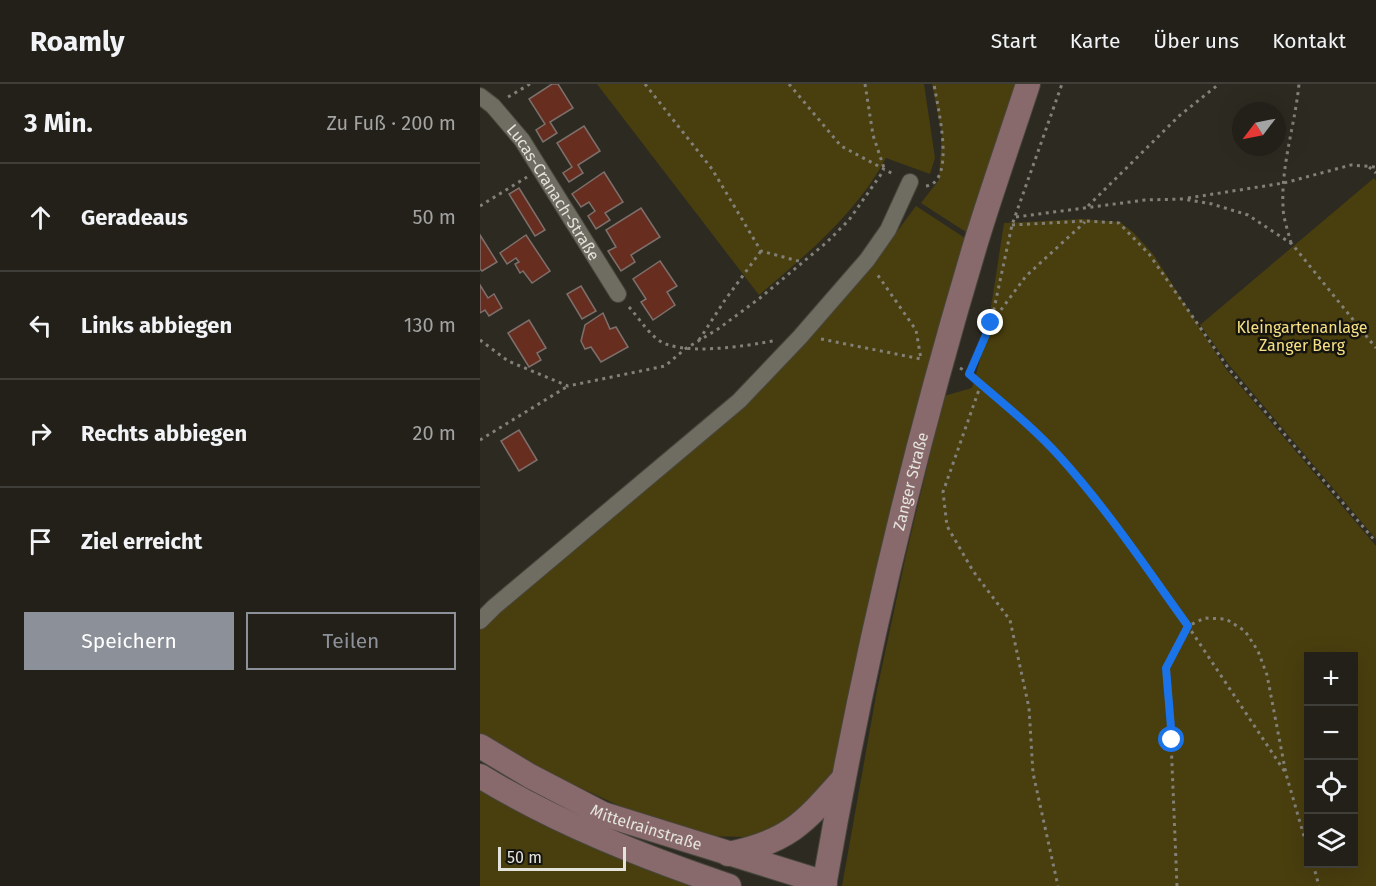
<!DOCTYPE html>
<html lang="de">
<head>
<meta charset="utf-8">
<style>
  :root { --surface:#222019; --page:#2a2822; --text:#f1f3f6; --muted:#a2a3a2; --line:#3f3e38; --accent:#8c9099 }
  body { margin:0; font-family:"Fira Sans",sans-serif; background:var(--page); color:var(--text) }
  .controls { position:absolute; right:18px; bottom:18px; display:grid; overflow:hidden; border-radius:0px; box-shadow:0 6px 24px #0002 }
  .controls button { width:54px; height:54px; display:grid; place-items:center; padding:0; border:0; border-bottom:2px solid var(--line); background:var(--surface); color:var(--text); font:30px sans-serif }
  .compass { position:absolute; left:752px; top:18px; width:54px; height:54px; border-radius:50%; background:var(--surface); box-shadow:0 6px 24px #0002; rotate:238deg }
  .scale { position:absolute; left:18px; bottom:15px; width:128px; box-sizing:border-box; padding-left:6px; border:3px solid #e4e3dc; border-top:0; font-size:16px; line-height:21px; white-space:nowrap; color:#e4e3dc; -webkit-text-stroke:4px #15140f; paint-order:stroke }
  .stop { position:absolute; width:18px; height:18px; margin:-14px; border:4px solid #1a73e8; border-radius:50%; background:#fff }
  .stop.end { background:#1a73e8; border-color:#fff; box-shadow:0 2px 6px #0008 }
  .list { margin:0; padding:0; list-style:none }
  h2 { display:flex; justify-content:space-between; align-items:center; height:78px; margin:0; padding:0 24px; font-size:26px }
  h2 small { font-size:20px; font-weight:400; color:var(--muted) }
  .list li { display:grid; grid-template-columns:39px 1fr auto; gap:18px; align-items:center; box-sizing:border-box; height:108px; padding:0 24px; border-top:2px solid var(--line) }
  .list b { display:block; font-size:22px; white-space:nowrap }
  .list em { font-size:20px; font-style:normal; color:var(--muted) }
  .actions { display:flex; gap:12px; padding:18px 24px }
  .actions a { flex:1; padding:14px 0; border:2px solid var(--accent); border-radius:0px; text-align:center; font-size:21px; color:var(--accent) }
  .actions .main { background:var(--accent); color:#fff }
  .icon { flex:none; width:33px; height:33px; fill:none; stroke:currentColor; stroke-width:2; stroke-linecap:round; stroke-linejoin:round }
  .map { position:relative; flex:none; width:896px; height:802px; overflow:hidden }
  header { display:flex; align-items:center; gap:36px; box-sizing:border-box; height:84px; padding:0 30px; background:var(--surface); border-bottom:2px solid var(--line) }
  header strong { font-size:28px }
  nav { display:flex; gap:33px; margin-inline-start:auto; font-size:21px }
  main { display:flex }
  aside { flex:1; background:var(--surface) }
  .map>svg:first-child { display:block }
  .green { fill:#493e0e; fill-rule:evenodd }
  .building { fill:#672e20; stroke:#7d6f6c; stroke-width:1.5 }
  .lines { fill:none; stroke-linecap:round; stroke-linejoin:round }
  .street-casing { stroke:#47463c; stroke-width:18 }
  .secondary-casing { stroke:#47463c; stroke-width:26 }
  .path { stroke:#828078; stroke-width:3; stroke-dasharray:3 4.5; stroke-linecap:butt }
  .street { stroke:#6f6c61; stroke-width:16 }
  .secondary { stroke:#896a6c; stroke-width:24 }
  .route { stroke:#1a73e8; stroke-width:8 }
  .labels { text-anchor:middle; stroke-width:5; stroke-linejoin:round; paint-order:stroke }
  .street-label { font-size:16px; fill:#e4e3dc; stroke:#15140f }
  .park-label { font-size:16px; fill:#f6e083; stroke:#15140f }
</style>
</head>
<body>
<header>
<strong>Roamly</strong>
<nav><a>Start</a><a>Karte</a><a>Über uns</a><a>Kontakt</a></nav>
</header>
<main>
<aside>
<h2>3 Min.<small>Zu Fuß · 200 m</small></h2>
<ul class="list">
<li><svg class="icon" aria-label="ahead" viewBox="0 0 24 24"><path d="M12 20V5M6 11l6-6 6 6"/></svg><div><b>Geradeaus</b></div><em>50 m</em></li>
<li><svg class="icon" aria-label="left" viewBox="0 0 24 24"><path d="M17 20v-9H6M10 6l-5 5 5 5"/></svg><div><b>Links abbiegen</b></div><em>130 m</em></li>
<li><svg class="icon" aria-label="right" viewBox="0 0 24 24"><path d="M7 20v-9h11M14 6l5 5-5 5"/></svg><div><b>Rechts abbiegen</b></div><em>20 m</em></li>
<li><svg class="icon" aria-label="arrive" viewBox="0 0 24 24"><path d="M6 21V4h12l-3 4 3 4H6"/></svg><div><b>Ziel erreicht</b></div></li>
</ul>
<div class="actions"><a class="main">Speichern</a><a>Teilen</a></div>
</aside>
<div class="map">
<svg width="896" height="802" viewBox="0 0 896 802">
  <rect width="100%" height="100%" fill="#2d2b21"/>
  <g class="green">
    <path d="M117 0H444L455 74 450 90 406 74C376 130 326 171 279 211Z"/>
    <path d="M452 0H536L489 150 441 119 459 96 462 50Z"/>
    <path d="M894 94 896 97V455L750 282 720 241Z"/>
    <path d="M436 122 488 156 431 344 392 532 356 682 342 712 285 750 264 753 229 752 168 735 79 694 0 654V539L320 259 380 197Z"/>
    <path d="M602 135 640 138 653 148 673 170 746 285 896 462V802H362L397 606 426 471 464 312 492 304C509 250 515 195 524 139ZM828 572H874V780H828Z"/>
    <path d="M0 702 227 802H0Z"/>
  </g>
  <g class="building">
    <path d="M72 0H78L93 24 70 38 77 49 63 58 56 46 65 40 49 15Z"/>
    <path d="M104 42 120 67 98 81 103 89 89 98 83 89 92 83 77 59Z"/>
    <path d="M124 88 143 118 125 129 130 136 116 145 108 132 115 127 109 118 101 123 92 110Z"/>
    <path d="M39 104 65 146 55 152 29 110Z"/>
    <path d="M161 124 180 153 151 171 155 178 141 187 128 167 136 163 126 146Z"/>
    <path d="M0 151 17 178 2 187 0 185Z"/>
    <path d="M46 151 70 187 52 199 43 187 40 189 35 180 39 178 36 174 27 180 20 169Z"/>
    <path d="M180 177 197 202 187 208 195 221 173 236 161 218 166 215 153 195Z"/>
    <path d="M0 201 8 214 14 210 22 224 9 232 5 226 0 229Z"/>
    <path d="M101 202 116 227 102 235 87 210Z"/>
    <path d="M123 229 130 245 136 243 148 263 121 278 111 263 105 265 101 257 105 241Z"/>
    <path d="M49 236 66 264 57 269 61 276 49 283 28 249Z"/>
    <path d="M39 346 57 376 39 387 21 357Z"/>
  </g>
  <g class="lines">
    <defs>
      <g id="street">
        <path id="s1" d="M0 12 13 22 42 56 138 210"/>
        <path d="M0 537 14 523 259 317 320 253 387 176 408 146 430 98"/>
      </g>
      <g id="secondary">
        <path id="s2" d="M0 662 50 692 123 730 345 799"/>
        <path d="M0 692C77 739 163 773 249 802"/>
        <path d="M248 770C308 758 324 739 363 695"/>
        <path id="s3" d="M344 802C382 584 433 367 497 155 513 103 531 52 548 0"/>
      </g>
    </defs>
    <use href="#street" class="street-casing"/>
    <use href="#secondary" class="secondary-casing"/>
    <g class="path">
      <path d="M165 0 232 85 281 167 322 178"/>
      <path d="M309 0 361 62 415 91"/>
      <path d="M385 0 393 51 404 84"/>
      <path d="M28 13 50 0"/>
      <path d="M889 83 896 89"/>
      <path d="M446 102C477 98 457 21 454 0"/>
      <path d="M708 114 804 99 871 81 896 83"/>
      <path d="M0 122 47 93"/>
      <path d="M608 122 699 32 739 0"/>
      <path d="M536 133 665 116 703 115 732 120 768 131 812 160 896 264"/>
      <path d="M532 141 606 137 639 139 669 170 749 285 896 458"/>
      <path d="M811 159C808 147 803 134 803 122 801 81 815 41 819 0"/>
      <path d="M149 223C158 233 166 246 177 255 199 273 265 262 293 257"/>
      <path d="M512 238 546 192 605 138"/>
      <path d="M341 255 441 275 436 246 397 190"/>
      <path d="M0 256 28 277 88 302 185 282 205 265 238 245 280 214 347 158 369 136 404 86"/>
      <path d="M219 256 245 216 281 167"/>
      <path d="M480 284 489 289 546 338 581 374 610 410 708 542 805 688"/>
      <path d="M489 289 511 239 532 141 582 0"/>
      <path d="M501 300 463 408 467 442 493 487 530 536 549 624 553 689 578 802"/>
      <path d="M0 356 88 302"/>
      <path d="M833 780 839 802"/>
      <path d="M697 802 691 656 686 584 708 542 725 534 746 535 765 547 778 567 787 591 806 690 828 766"/>
    </g>
    <use href="#street" class="street"/>
    <use href="#secondary" class="secondary"/>
  </g>
  <g class="lines">
    <path class="route" d="M511 239 489 290C520 317 552 342 580 373 627 425 667 485 708 542L686 584 692 656"/>
  </g>
  <g class="labels">
    <g class="street-label">
      <text dy="6" stroke="none"><textPath href="#s1" startOffset="122">Lucas-Cranach-Straße</textPath></text>
      <text dy="6" stroke="none"><textPath href="#s3" startOffset="414">Zanger Straße</textPath></text>
      <text dy="6" stroke="none"><textPath href="#s2" startOffset="186">Mittelrainstraße</textPath></text>
    </g>
    <g class="park-label">
      <text x="822" y="249">Kleingartenanlage<tspan x="822" dy="18">Zanger Berg</tspan></text>
    </g>
  </g>
</svg>
<div class="controls">
<button>+</button>
<button>−</button>
<button><svg class="icon" aria-label="locate" viewBox="0 0 24 24"><circle cx="12" cy="12" r="6"/><path d="M12 2v4M12 18v4M2 12h4M18 12h4"/></svg></button>
<button><svg class="icon" aria-label="layers" viewBox="0 0 24 24"><path d="M12 4l9 5-9 5-9-5zM3 14l9 5 9-5"/></svg></button>
</div>
<svg class="compass" viewBox="-18 -18 36 36"><path d="M0-13l5 13h-10z" fill="#e53935"/><path d="M0 13l5-13h-10z" fill="#a2a3a2"/></svg>
<div class="scale">50 m</div>
<div class="stop" style="left:692px;top:656px"></div>
<div class="stop end" style="left:511px;top:239px"></div>
</div>
</main>
</body>
</html>
